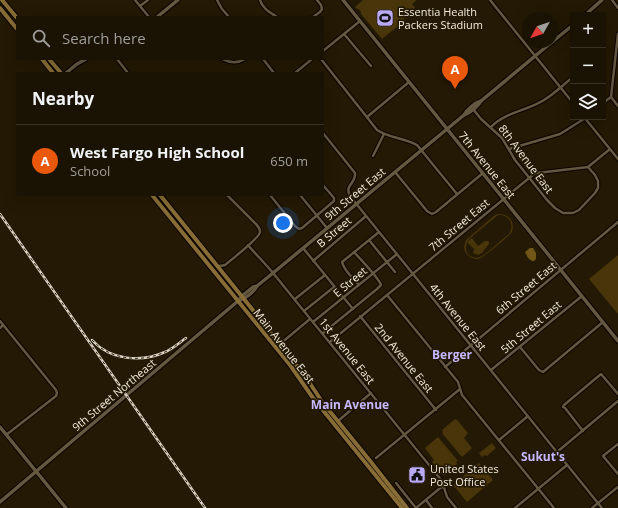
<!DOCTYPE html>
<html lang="en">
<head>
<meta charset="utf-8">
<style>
  :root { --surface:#1a1303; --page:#231c0d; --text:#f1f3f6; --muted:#9f9e9a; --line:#383225; --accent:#ea580c }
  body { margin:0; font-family:"Open Sans",sans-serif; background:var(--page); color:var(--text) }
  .controls { position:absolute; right:12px; top:12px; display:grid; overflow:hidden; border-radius:0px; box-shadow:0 4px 16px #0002 }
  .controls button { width:36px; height:36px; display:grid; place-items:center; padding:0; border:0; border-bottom:1px solid var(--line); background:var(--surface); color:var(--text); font:20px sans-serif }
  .compass { position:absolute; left:522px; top:12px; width:36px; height:36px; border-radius:50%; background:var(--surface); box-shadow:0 4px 16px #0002; rotate:230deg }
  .you { position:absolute; left:283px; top:223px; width:14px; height:14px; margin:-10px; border:3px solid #fff; border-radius:50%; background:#1a73e8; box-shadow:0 0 0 6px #1a73e833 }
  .badge { display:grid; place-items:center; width:26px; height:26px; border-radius:50%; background:var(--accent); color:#fff; font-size:13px; font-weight:700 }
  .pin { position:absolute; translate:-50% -33px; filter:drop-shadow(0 1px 2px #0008) }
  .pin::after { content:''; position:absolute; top:21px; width:14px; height:12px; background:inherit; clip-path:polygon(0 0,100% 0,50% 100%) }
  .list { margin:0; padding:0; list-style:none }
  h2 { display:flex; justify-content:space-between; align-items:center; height:52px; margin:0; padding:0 16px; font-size:17px }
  h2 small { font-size:13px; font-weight:400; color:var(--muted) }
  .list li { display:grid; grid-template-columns:26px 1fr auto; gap:12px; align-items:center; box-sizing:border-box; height:72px; padding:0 16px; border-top:1px solid var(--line) }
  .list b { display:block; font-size:15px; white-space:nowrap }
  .list p { margin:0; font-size:13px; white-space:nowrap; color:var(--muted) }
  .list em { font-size:13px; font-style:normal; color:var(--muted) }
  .icon { flex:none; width:22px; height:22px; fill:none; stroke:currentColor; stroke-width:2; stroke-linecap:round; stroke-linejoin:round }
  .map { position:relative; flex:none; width:618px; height:508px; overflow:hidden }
  .search { position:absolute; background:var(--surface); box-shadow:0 4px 16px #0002; left:16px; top:16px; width:308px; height:44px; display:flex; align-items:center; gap:10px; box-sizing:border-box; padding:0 14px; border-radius:0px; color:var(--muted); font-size:15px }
  .panel { position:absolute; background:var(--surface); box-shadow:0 4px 16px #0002; left:16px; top:72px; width:308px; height:124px; border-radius:0px }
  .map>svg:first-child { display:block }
  .green { fill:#483509; fill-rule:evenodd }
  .water { fill:#725617 }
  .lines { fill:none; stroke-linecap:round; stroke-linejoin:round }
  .street-casing { stroke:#0c0400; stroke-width:4.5 }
  .secondary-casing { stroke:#0c0400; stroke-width:5.5 }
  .primary-casing { stroke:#0c0400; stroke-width:6 }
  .street { stroke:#645841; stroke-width:2.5 }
  .secondary { stroke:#645841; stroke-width:3.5 }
  .primary { stroke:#876d35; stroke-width:4 }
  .rail-casing { stroke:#dad2c4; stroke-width:2.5 }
  .rail { stroke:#231904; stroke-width:1; stroke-dasharray:3; stroke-linecap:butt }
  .labels { text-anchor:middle; stroke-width:3.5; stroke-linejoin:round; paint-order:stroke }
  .poi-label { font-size:11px; fill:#f2eadd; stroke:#231904; text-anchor:start }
  .street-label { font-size:11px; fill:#f2eadd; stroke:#231904 }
  .neighbourhood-label { font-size:12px; font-weight:bold; fill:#c6b7ff; stroke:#231904 }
</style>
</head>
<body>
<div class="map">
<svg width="618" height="508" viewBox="0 0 618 508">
  <rect width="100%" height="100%" fill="#231904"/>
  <g class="green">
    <path d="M363 0H417L412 4 415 8 414 9 408 14V15L403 20 404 21 382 39 361 14V12L359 9H357L355 7Z"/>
    <path d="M498 214C509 214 515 221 512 232 508 237 483 258 478 259 474 259 470 258 467 254 463 250 464 245 466 240L495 215ZM498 215C509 214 515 225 509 234 501 240 490 251 482 256 478 259 471 258 468 254 465 250 466 246 467 242L474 249 473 253 478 255 482 253 489 244V242L488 241H485L478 246 472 238 467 242 469 239Z"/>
    <path d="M618 255V314L589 279Z"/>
    <path d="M455 419 457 420 468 433 464 438 472 448 462 457 442 433 443 432 442 430Z"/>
    <path d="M438 437 458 461 456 462 457 464 445 475H443L432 462 434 460 425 448Z"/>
    <path d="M492 443 496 448 487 456 485 455 482 457 479 453Z"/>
    <path d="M479 463 493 480 467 502 453 485Z"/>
  </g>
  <path class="water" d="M530 248H533L536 253V259L534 261H532L528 258 525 252Z"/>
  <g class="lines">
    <defs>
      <g id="street">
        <path d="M135 0 149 17"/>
        <path d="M217 0 222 9 229 17"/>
        <path d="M260 0C263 9 270 12 277 17"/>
        <path d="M490 0 573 103"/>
        <path d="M612 0 618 8"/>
        <path d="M140 6 148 0"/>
        <path d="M313 17 320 12 322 9 321 5 317 0"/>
        <path d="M344 34 371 66"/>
        <path d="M618 34 611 97 618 106"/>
        <path d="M323 51 360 21"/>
        <path d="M117 59 128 73"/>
        <path d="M222 59C230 63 237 64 245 59"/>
        <path d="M263 59 274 73"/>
        <path d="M321 59 377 130C389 138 404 138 417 145L457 194"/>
        <path d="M295 73 312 59"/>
        <path d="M603 103 611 97"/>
        <path d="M473 109 481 119 502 138 515 160 547 200 555 208 563 213H573L579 210 595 193 598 188V181L595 175 588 167"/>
        <path d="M367 117 409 82"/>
        <path d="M584 117 618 159"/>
        <path d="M491 127C505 112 527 111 544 100 554 94 563 85 573 77"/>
        <path d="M323 133 355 173C356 184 344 185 350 196L602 508"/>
        <path d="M509 149 560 134 587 117"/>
        <path d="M373 156 384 134"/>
        <path d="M395 172 427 211 432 214 436 212 483 173"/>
        <path d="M270 195 295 226 299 229 302 228 334 201V198L323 185"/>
        <path d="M300 195 327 228"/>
        <path d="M369 240 395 272"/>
        <path d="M248 245C256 255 265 263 273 273L438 476 442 481 447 497 456 508"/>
        <path d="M303 248 353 309"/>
        <path d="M313 261 366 216"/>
        <path d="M219 266C222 266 221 266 225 265 230 261 260 237 260 232 260 229 258 226 256 224L227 195"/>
        <path d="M359 285C353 278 344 271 342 262L379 232"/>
        <path d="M387 295 458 382 462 395 554 508"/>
        <path d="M295 299 325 275"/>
        <path d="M304 311 334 287"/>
        <path d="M360 316 436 410"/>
        <path d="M0 321 56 390 57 393 56 396 6 435"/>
        <path d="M313 322 397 254"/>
        <path d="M0 328 3 325"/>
        <path d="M323 333 377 289 381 285C378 277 361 260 354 252"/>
        <path d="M330 342 534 174 537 173 588 167 610 149"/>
        <path d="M280 344 310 319"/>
        <path d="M520 347 539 370 543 372 603 322"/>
        <path d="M445 367 618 222"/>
        <path d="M491 370 582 296"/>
        <path d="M338 421 371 393"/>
        <path d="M583 431 565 408 563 407 564 405 601 374 618 394"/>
        <path d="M499 440 528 416"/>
        <path d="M618 444 603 456 618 474"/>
        <path d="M557 452 618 401"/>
        <path d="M376 458 460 389"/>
        <path d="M396 483 416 508"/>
        <path d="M426 500 432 508"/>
        <path d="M416 508 439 489 443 487"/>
        <path d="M515 508 567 465"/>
        <path d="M592 508 618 487"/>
      </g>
      <g id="secondary">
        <path d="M343 0 618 341"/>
        <path d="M585 15 602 0"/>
        <path d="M157 17 178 0"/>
        <path d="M552 42 573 25"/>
        <path d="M66 73 77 64 86 59"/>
        <path d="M464 115C470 113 478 106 481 101"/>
        <path d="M238 301 242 296 253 287 257 286 273 273 464 115C467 109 475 103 481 101L552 42"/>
        <path d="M0 427 66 508"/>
        <path d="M0 502 238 301C246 298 253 293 257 286"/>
      </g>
      <g id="primary">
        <path d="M2 0 17 18"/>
        <path d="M0 8 17 29"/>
        <path d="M42 59 53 73"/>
        <path d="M49 59 61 73"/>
        <path d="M152 195 290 365 313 398 402 508"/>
        <path d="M160 195 256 314 305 376 323 403 371 462 407 508"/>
      </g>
    </defs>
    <use href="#street" class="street-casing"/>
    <use href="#secondary" class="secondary-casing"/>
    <use href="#primary" class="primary-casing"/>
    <use href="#street" class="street"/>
    <use href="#secondary" class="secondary"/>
    <use href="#primary" class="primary"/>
    <defs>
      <g id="rail">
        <path d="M0 214 205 508"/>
        <path d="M92 340C110 360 141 363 165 352 172 349 179 343 186 338"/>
      </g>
    </defs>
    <use href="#rail" class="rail-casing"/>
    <use href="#rail" class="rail"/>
  </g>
  <defs>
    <symbol id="stadium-square" viewBox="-11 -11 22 22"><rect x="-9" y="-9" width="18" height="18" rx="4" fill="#baaaf6" stroke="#231904"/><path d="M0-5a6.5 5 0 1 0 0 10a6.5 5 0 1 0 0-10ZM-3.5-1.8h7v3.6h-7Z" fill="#111"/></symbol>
    <symbol id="civic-square" viewBox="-11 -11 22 22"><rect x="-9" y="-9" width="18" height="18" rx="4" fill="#baaaf6" stroke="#231904"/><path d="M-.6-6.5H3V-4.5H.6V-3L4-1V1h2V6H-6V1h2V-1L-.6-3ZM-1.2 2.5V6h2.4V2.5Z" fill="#111"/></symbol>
  </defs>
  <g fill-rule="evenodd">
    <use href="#stadium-square" x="375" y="8" width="20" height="20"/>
    <use href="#civic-square" x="407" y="465" width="20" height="20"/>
  </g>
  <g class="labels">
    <g class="poi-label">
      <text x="398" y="16">Essentia Health<tspan x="398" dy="13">Packers Stadium</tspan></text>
      <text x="430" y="473">United States<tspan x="430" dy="13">Post Office</tspan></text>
    </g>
    <g class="street-label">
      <text transform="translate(526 159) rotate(53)" y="4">8th Avenue East</text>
      <text transform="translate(487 165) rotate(51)" y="4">7th Avenue East</text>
      <text transform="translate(355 194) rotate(-40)" y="4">9th Street East</text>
      <text transform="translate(459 225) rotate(-40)" y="4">7th Street East</text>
      <text transform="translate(334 232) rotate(-40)" y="4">B Street</text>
      <text transform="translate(350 282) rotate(-40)" y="4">E Street</text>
      <text transform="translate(526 288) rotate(-40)" y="4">6th Street East</text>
      <text transform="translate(458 317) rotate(51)" y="4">4th Avenue East</text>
      <text transform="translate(531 327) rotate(-40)" y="4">5th Street East</text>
      <text transform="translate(284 346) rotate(52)" y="4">Main Avenue East</text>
      <text transform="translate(347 351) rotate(51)" y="4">1st Avenue East</text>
      <text transform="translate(404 358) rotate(51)" y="4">2nd Avenue East</text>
      <text transform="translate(114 395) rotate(-40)" y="4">9th Street Northeast</text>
    </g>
    <g class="neighbourhood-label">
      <text x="452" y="359">Berger</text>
      <text x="350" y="409">Main Avenue</text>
      <text x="543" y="461">Sukut's</text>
    </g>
  </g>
</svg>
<div class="controls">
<button>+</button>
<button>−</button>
<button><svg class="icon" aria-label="layers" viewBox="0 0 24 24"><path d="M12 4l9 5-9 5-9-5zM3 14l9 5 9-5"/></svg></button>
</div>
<svg class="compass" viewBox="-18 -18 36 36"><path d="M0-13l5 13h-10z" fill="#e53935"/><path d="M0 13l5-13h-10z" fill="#9f9e9a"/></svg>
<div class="you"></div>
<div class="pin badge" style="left:455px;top:89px">A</div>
<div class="search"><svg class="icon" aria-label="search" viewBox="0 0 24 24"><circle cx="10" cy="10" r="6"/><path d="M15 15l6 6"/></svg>Search here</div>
<section class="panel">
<h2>Nearby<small></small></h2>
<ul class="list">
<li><span class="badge">A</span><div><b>West Fargo High School</b><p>School</p></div><em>650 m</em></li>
</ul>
</section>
</div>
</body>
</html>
